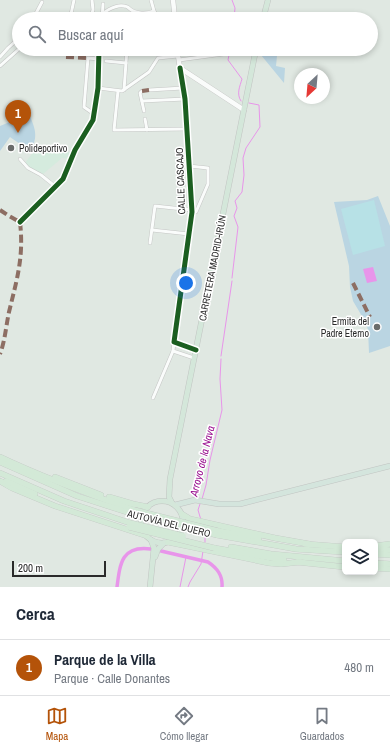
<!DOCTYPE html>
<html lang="es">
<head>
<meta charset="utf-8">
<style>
  :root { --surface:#fff; --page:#f2f2f3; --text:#1f2937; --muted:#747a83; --line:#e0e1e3; --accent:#b45309 }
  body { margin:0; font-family:"Archivo Narrow",sans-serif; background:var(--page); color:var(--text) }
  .controls { position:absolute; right:12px; bottom:12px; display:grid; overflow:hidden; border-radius:6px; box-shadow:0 2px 6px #0003 }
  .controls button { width:36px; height:36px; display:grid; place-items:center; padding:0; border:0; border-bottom:1px solid var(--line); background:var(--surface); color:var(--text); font:20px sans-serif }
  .compass { position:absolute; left:294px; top:68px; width:36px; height:36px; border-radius:50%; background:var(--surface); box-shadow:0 2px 6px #0003; rotate:206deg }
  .scale { position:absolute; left:12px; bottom:10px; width:94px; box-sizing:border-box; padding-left:4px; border:2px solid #2a2a2a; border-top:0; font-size:11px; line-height:14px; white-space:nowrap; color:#2a2a2a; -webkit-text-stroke:3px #fff; paint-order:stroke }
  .you { position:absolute; left:186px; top:283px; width:14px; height:14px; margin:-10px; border:3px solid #fff; border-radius:50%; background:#1a73e8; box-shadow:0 0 0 6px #1a73e833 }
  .badge { display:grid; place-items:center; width:26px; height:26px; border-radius:50%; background:var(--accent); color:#fff; font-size:13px; font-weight:700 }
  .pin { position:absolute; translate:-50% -33px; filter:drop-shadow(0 1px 2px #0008) }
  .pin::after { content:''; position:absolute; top:21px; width:14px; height:12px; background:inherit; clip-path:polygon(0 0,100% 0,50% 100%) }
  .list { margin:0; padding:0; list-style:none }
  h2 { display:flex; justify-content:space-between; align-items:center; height:52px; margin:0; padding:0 16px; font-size:17px }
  h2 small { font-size:13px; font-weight:400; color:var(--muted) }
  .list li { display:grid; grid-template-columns:26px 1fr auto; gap:12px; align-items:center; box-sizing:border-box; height:56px; padding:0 16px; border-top:1px solid var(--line) }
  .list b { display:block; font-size:15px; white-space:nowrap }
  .list p { margin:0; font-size:13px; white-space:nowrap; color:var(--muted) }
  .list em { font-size:13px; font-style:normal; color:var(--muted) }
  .icon { flex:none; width:22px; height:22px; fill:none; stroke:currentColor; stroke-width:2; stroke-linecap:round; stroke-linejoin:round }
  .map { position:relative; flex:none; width:390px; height:587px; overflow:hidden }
  .search { position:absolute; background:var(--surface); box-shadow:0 2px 6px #0003; left:12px; right:12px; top:12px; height:44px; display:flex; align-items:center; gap:10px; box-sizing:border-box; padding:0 14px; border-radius:22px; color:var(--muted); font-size:15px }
  .sheet { height:108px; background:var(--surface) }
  nav { display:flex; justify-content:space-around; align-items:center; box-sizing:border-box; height:56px; border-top:1px solid var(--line); background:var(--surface); font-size:11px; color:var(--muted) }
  nav a { display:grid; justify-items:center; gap:2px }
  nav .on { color:var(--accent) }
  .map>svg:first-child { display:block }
  .education { fill:#d5ebde }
  .green { fill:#bad5e2 }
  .pitch { fill:#b7e1e6 }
  .water { fill:#e895ea }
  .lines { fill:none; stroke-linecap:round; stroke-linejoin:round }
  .stream { stroke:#e895ea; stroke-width:1 }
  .canal { stroke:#e895ea; stroke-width:3.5 }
  .minor-casing { stroke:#c5c6c5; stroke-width:4 }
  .secondary-casing { stroke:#c5c6c5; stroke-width:5.5 }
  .primary-casing { stroke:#c1c4c2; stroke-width:6 }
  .trunk-casing { stroke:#c1c4c2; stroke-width:6 }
  .motorway-casing { stroke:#c1c4c2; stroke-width:6 }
  .minor { stroke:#fafcfb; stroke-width:3 }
  .secondary { stroke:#fafcfb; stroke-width:4.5 }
  .primary { stroke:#d4e5dd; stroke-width:5 }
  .trunk { stroke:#d4e7da; stroke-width:5 }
  .motorway { stroke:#d3e9d7; stroke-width:5.5 }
  .motorway-bridge-casing { stroke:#c1c4c2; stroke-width:6; stroke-linecap:butt }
  .motorway-bridge { stroke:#d3e9d7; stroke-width:5.5 }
  .quiet { stroke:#8d6e63; stroke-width:4; stroke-dasharray:8 4; stroke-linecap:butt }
  .cycleway-casing { stroke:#fff; stroke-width:8 }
  .cycleway { stroke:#1b5e20; stroke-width:5 }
  .poi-dot { fill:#6a6c6a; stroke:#fff; stroke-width:1.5 }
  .labels { text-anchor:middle; stroke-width:3; stroke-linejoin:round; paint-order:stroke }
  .poi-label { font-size:10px; fill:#2a2a2a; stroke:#fff; text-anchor:start }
  .street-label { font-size:10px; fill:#2a2a2a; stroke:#fff }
  .water-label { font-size:11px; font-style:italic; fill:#990f8f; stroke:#fff }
</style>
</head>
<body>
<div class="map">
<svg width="390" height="587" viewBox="0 0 390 587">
  <rect width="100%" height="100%" fill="#e0e8e2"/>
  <path class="education" d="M37 147 57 149 71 153 70 159 62 158 43 174 34 171 25 163Z"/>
  <g class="green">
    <path d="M261 55 277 56 276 66 285 68 284 83Z"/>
    <path d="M29 114C35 128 39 137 30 151L10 137 0 151V126Z"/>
    <path d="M378 196 390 226V346L369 353 368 330 366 323 353 301 350 287 349 266 334 202 367 200Z"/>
  </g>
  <path class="pitch" d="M374 200 385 246 353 255 341 209Z"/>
  <path class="water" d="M373 267 377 281 367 283 363 269Z"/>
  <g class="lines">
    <g class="stream">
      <path d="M232 0 235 8 234 19"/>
      <path d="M230 51 231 49"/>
      <path d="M229 55 228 60 242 79C240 86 236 94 241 101"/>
      <path d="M232 278 238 227 234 216 237 208 235 201 242 192 244 175 243 158 246 148 260 127 259 105 249 103"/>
      <path d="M221 356 232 281"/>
      <path d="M202 499 206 485 210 460 222 410 220 379 221 359"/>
      <path d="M200 504 198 510 201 520"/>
      <path d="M205 542V534"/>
      <path d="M180 587 186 557"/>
      <path d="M188 587 190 582 201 564 203 551"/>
    </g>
    <g class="canal">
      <path d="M161 551 208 562C217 568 223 575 222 587"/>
      <path d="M117 587C120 563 122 545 151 549"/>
    </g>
    <defs>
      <g id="minor">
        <path d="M151 0 154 11 159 19"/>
        <path d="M150 13 154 19"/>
        <path d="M71 14 74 0"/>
        <path d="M33 19 42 2"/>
        <path d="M90 19 93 10 92 0"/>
        <path d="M96 19C102 13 115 4 124 6 129 7 126 6 130 9 136 14 147 14 154 11"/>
        <path d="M102 19 103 4"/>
        <path d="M199 19V15"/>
        <path d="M118 49 127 51"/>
        <path d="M173 49 177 54"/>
        <path d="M127 53 139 49"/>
        <path d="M0 57 8 48 19 38"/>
        <path d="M179 60 231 53 255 54"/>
        <path d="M106 61 126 63"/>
        <path d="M0 66 19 49"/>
        <path d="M180 68 183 88 189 154 192 212 174 342 196 350"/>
        <path d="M98 88 122 91 149 72 158 58 178 56"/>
        <path d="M124 90 127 49"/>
        <path d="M149 90 183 88"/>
        <path d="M118 91 114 130 187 129"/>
        <path d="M142 91 140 93 144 111"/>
        <path d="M142 101 185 99"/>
        <path d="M94 114 84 107 88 58 99 59"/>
        <path d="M145 119 147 130"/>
        <path d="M20 159 28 168 41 175 56 187"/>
        <path d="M189 166 208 168V184L196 212H192"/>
        <path d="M20 222 63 179 75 150 93 120 98 88 99 49"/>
        <path d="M152 230 189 234"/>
        <path d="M150 243 155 206 192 210"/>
        <path d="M174 342 173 351 194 358"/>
        <path d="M153 398 173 351"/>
      </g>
      <g id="secondary">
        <path d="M173 0 175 19"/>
        <path d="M177 49 180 68 244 110"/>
      </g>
      <path id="primary" d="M175 505 195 500 219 504H240L390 466"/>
      <g id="trunk">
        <path d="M263 19 268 0"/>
        <circle cx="162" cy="522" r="21"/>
        <path d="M172 503 169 497 170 479 256 49"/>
        <path d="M155 557 158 549 164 543"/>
        <path d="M150 587 154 548 151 540"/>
      </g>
      <g id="motorway">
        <path d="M0 457C44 478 88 494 134 510"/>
        <path d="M0 462 77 496 133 514"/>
        <path d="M0 473 64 501 130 523"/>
        <path d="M55 477 101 495"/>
        <path d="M0 481 12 488 55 506 147 536"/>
        <path d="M6 481 35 494"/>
        <path d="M109 497 133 504 148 507"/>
        <path d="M182 514 190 519 275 538 309 544"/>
        <path d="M218 531 259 538"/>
        <path d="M217 535 296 549 345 552"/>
        <path d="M168 542 269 563 281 564 300 562"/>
        <path d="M305 544 345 547"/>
        <path d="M375 546 390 544"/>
        <path d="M231 547 271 554 345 561"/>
        <path d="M214 548 284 560"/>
        <path d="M375 549 390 550"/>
        <path d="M375 554 390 555"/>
        <path d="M297 562 345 567"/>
        <path d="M375 563 390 564"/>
        <path d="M375 568 390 569"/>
      </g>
    </defs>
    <use href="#minor" class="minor-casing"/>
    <use href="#secondary" class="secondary-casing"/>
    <use href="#primary" class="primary-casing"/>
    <use href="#trunk" class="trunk-casing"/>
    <use href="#motorway" class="motorway-casing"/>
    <use href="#minor" class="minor"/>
    <use href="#secondary" class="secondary"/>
    <use href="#primary" class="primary"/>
    <use href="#trunk" class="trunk"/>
    <use href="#motorway" class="motorway"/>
    <defs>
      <g id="motorway-bridge">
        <path d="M134 510 218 531"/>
        <path d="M133 514 217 535"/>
        <path d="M130 523 183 536"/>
        <path d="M129 527 214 548"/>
      </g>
    </defs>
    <use href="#motorway-bridge" class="motorway-bridge-casing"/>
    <use href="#motorway-bridge" class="motorway-bridge"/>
    <g class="quiet">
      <path d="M66 57 88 58"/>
      <path d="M142 91 149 90"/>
      <path d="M0 210 9 216 20 222C24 257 17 279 9 312 6 326 5 341 0 354"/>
      <path d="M353 283 370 317"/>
    </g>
    <defs>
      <g id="cycleway">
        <path d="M180 68 185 99 192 212 174 342 196 350"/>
        <path d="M20 222 63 179 75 150 93 120 98 88 99 49"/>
      </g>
    </defs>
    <use href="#cycleway" class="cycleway-casing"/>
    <use href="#cycleway" class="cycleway"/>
  </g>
  <g class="poi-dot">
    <circle cx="11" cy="148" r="4"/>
    <circle cx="377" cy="327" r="4"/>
  </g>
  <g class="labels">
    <g class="poi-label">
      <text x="19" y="152">Polideportivo</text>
      <text x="369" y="325" text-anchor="end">Ermita del<tspan x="369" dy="12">Padre Eterno</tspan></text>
    </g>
    <g class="street-label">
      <text transform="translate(180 181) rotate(-92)" y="4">CALLE CASCAJO</text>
      <text transform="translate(212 268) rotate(-79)" y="4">CARRETERA MADRID-IRÚN</text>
      <text transform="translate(169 523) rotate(14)" y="4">AUTOVÍA DEL DUERO</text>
    </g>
    <g class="water-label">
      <text transform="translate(202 461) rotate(-76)" y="4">Arroyo de la Nava</text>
    </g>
  </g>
</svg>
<div class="controls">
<button><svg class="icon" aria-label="layers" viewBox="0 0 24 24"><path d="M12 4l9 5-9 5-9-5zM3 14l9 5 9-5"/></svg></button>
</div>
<svg class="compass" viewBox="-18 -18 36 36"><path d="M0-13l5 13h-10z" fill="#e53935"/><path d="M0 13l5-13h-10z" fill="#747a83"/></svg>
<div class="scale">200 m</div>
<div class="you"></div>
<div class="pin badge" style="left:18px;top:133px">1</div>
<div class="search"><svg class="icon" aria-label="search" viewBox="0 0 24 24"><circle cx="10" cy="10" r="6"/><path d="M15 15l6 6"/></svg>Buscar aquí</div>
</div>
<section class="sheet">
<h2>Cerca<small></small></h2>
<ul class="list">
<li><span class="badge">1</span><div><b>Parque de la Villa</b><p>Parque · Calle Donantes</p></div><em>480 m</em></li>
</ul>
</section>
<nav>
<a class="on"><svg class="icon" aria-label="map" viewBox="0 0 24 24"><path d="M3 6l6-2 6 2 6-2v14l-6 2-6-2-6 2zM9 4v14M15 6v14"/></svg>Mapa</a>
<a><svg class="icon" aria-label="directions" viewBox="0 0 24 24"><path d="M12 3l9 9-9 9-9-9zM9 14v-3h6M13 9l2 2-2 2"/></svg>Cómo llegar</a>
<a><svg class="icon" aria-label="saved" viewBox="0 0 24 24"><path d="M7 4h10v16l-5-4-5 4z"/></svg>Guardados</a>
</nav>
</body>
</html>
